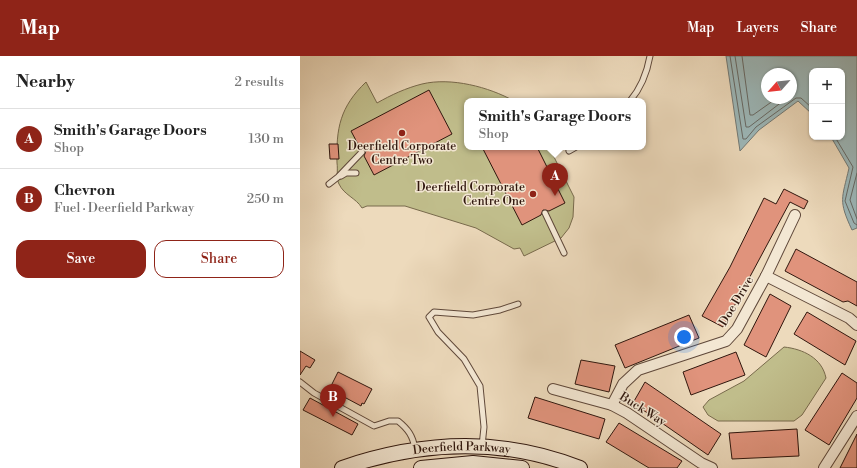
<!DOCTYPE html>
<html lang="en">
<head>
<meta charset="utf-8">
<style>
  :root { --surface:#fff; --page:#f6f6f6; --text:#222; --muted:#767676; --line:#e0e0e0; --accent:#8f2418 }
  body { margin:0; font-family:"Libre Bodoni",serif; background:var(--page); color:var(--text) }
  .controls { position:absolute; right:12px; top:12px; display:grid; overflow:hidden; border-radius:8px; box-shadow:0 1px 3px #0004 }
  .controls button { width:36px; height:36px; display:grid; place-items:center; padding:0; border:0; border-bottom:1px solid var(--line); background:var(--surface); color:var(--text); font:20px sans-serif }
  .compass { position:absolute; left:461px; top:12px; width:36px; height:36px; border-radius:50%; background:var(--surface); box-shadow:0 1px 3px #0004; rotate:243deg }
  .you { position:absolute; left:384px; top:281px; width:14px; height:14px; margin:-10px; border:3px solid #fff; border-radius:50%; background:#1a73e8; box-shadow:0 0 0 6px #1a73e833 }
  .badge { display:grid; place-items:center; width:26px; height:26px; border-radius:50%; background:var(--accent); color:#fff; font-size:13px; font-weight:700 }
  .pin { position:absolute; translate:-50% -33px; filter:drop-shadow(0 1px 2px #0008) }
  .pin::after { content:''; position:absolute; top:21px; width:14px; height:12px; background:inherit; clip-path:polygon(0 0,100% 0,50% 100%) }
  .popup { position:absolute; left:164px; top:42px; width:182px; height:52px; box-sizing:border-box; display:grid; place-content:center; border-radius:8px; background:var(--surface); filter:drop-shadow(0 1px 3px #0005); font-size:13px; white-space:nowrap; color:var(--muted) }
  .popup b { font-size:15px; color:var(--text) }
  .popup::after { content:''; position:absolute; left:50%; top:100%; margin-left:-8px; border:8px solid transparent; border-top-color:var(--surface) }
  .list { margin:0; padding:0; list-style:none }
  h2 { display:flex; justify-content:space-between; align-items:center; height:52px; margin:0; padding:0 16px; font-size:17px }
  h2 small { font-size:13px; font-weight:400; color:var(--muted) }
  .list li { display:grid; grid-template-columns:26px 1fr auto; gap:12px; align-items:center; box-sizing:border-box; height:60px; padding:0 16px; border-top:1px solid var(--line) }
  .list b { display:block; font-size:15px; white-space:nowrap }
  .list p { margin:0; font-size:13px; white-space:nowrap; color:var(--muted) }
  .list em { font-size:13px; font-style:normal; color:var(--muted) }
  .actions { display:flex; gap:8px; padding:12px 16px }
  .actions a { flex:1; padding:9px 0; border:1px solid var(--accent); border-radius:12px; text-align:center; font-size:14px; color:var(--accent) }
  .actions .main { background:var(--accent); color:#fff }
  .map { position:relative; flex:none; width:557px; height:412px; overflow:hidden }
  header { display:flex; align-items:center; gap:24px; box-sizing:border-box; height:56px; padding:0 20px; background:var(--accent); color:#fff }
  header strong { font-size:19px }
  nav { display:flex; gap:22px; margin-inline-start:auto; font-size:14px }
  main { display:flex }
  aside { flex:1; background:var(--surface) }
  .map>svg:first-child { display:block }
  .green { fill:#c0bd8b; stroke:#786a4c }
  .water { fill:#9cb8ba; stroke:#717875; fill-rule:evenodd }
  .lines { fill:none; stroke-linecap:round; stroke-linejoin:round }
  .shore { stroke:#666864; stroke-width:1 }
  .building { fill:#e0937c; stroke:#30170e }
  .service-casing { stroke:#5f483a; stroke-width:7 }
  .minor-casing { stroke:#5f483a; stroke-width:12 }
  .secondary-casing { stroke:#30170e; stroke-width:16 }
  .service { stroke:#f3e7d3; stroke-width:5 }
  .minor { stroke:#f3e7d3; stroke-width:10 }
  .secondary { stroke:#f3e7d3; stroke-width:14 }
  .poi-dot { fill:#8f2418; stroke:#f3e7d3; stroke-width:1.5 }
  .labels { text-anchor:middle; stroke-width:3; stroke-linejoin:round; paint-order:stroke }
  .poi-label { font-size:12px; fill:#30170e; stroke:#f3e7d3 }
  .street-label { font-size:12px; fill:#30170e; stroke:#f3e7d3 }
</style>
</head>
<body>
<header>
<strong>Map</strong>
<nav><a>Map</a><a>Layers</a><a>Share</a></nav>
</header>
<main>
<aside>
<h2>Nearby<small>2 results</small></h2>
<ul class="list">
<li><span class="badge">A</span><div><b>Smith's Garage Doors</b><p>Shop</p></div><em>130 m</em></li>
<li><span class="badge">B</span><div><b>Chevron</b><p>Fuel · Deerfield Parkway</p></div><em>250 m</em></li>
</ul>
<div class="actions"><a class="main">Save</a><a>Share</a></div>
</aside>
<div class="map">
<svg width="557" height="412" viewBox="0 0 557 412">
  <rect width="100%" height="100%" fill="#eddabc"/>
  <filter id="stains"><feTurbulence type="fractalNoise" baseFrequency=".005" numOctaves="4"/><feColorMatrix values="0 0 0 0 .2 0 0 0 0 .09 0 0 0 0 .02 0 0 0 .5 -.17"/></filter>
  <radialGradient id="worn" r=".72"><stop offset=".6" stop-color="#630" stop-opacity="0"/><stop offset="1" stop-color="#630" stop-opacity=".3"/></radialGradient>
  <g class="green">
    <path d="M66 26 77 47C91 39 106 32 122 28 151 21 189 31 214 45H167V91H249L274 141 273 161 269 172 261 182 224 200 220 192 214 193 176 172 105 150H67L62 152C56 142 44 139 39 128 36 123 38 113 37 107 36 72 40 51 66 26Z"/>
    <path d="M484 291C503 293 522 302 526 322L502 359 494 365H418L408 359 403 351 409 344 444 325Z"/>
  </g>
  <path class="water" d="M426 0H557V172L552 174C538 144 542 143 549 112L531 81H542V15H512V58L498 45 459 74 440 95ZM467 18H491V42H467Z"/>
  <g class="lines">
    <g class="shore">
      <path d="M430 0 443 83H446L456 71 496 42H501L512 52"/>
      <path d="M435 0 446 71H449L487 42"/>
      <path d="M442 0 450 59H453L477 42"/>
      <path d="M535 81 553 111 545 145 554 167 557 169"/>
      <path d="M557 117 550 144 557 163"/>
    </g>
  </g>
  <g class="building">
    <path d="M129 34 152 78 74 119 64 100 66 95 60 92 51 75Z"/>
    <path d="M29 88H38L39 103H30Z"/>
    <path d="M182 91H237L265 147 249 155 243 154 241 159 222 169Z"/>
    <path d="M484 133 508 145 504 153 490 146 423 271 402 260 430 211 464 142 476 148Z"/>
    <path d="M496 193 557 226V250L548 245 543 246 485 215Z"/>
    <path d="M470 238 491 250 466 301 444 289Z"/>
    <path d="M507 256 556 285 545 309 494 278Z"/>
    <path d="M389 259 399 282 325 312 315 289Z"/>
    <path d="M0 295 15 304 10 312 6 310 0 319Z"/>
    <path d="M436 296 445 319 391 339 383 316Z"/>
    <path d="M281 304 315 310 309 336 275 328Z"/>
    <path d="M38 316 72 333 64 348 62 347 61 350 31 334 33 331 31 330Z"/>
    <path d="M542 317 557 327V342L529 389 505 374Z"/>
    <path d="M345 326 421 378 408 399 333 347Z"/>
    <path d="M235 341 305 363 299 383 228 362Z"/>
    <path d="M10 342 58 368 52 379 3 354Z"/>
    <path d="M319 367 382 405 377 412H349L306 386Z"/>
    <path d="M497 373 499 400 432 403 429 377Z"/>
    <path d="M557 378V412H540Z"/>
  </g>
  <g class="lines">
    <defs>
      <g id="service">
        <path d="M330 45C341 32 347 17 350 0"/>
        <path d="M269 95 276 91"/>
        <path d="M41 120 46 117H56"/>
        <path d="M29 128 38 121 62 96"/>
        <path d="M245 157 264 197"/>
        <path d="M0 326 14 337 74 370 89 365H98C108 373 113 380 115 393"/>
        <path d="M182 390 184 371 180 330 164 303 138 276 129 261 134 256 173 259 200 254 218 248"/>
      </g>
      <g id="minor">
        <path d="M466 220 549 262 557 269"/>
        <path d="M253 333 312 349 327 357 401 407 412 412"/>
        <path d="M312 349 323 328 338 314 426 285 437 273 466 220 495 159"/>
        <path d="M524 412 557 360"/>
      </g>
      <g id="secondary">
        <path id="s1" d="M42 412C121 385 202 381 280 412"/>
        <path d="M121 412 173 407 222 412"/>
      </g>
    </defs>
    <use href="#service" class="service-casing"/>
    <use href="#minor" class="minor-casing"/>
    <use href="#secondary" class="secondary-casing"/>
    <use href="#service" class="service"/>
    <use href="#minor" class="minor"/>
    <use href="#secondary" class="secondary"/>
  </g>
  <g class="poi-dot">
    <circle cx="102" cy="77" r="4"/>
    <circle cx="233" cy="138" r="4"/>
  </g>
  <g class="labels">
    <g class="poi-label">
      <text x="102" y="94">Deerfield Corporate<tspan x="102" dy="14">Centre Two</tspan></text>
      <text x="225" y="135" text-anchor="end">Deerfield Corporate<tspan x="225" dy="14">Centre One</tspan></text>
    </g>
    <g class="street-label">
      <text transform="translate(436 245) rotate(-59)" y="4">Doe Drive</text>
      <text transform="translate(343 353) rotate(32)" y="4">Buck Way</text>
      <text dy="4" stroke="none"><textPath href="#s1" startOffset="122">Deerfield Parkway</textPath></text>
    </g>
  </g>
  <rect width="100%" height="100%" filter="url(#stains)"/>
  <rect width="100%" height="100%" fill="url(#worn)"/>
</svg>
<div class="controls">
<button>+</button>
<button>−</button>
</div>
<svg class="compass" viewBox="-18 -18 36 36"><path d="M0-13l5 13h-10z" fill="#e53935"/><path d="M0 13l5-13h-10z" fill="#767676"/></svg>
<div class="you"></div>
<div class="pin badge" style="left:255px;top:140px">A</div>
<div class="popup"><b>Smith's Garage Doors</b>Shop</div>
<div class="pin badge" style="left:33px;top:361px">B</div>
</div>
</main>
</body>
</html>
